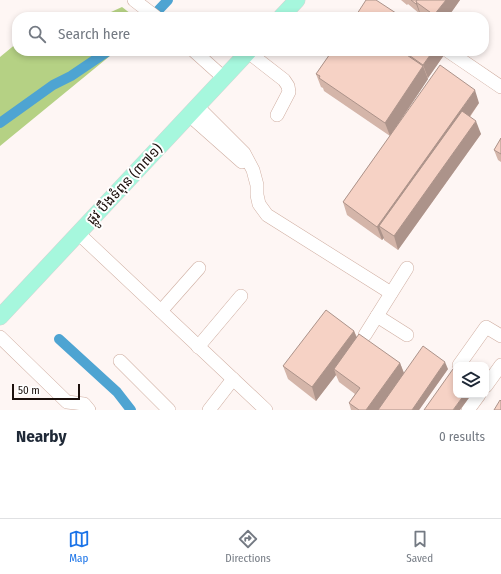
<!DOCTYPE html>
<html lang="en">
<head>
<meta charset="utf-8">
<style>
  :root { --surface:#fff; --page:#f2f2f3; --text:#1f2937; --muted:#747a83; --line:#e0e1e3; --accent:#1a73e8 }
  body { margin:0; font-family:"Fira Sans Condensed","Noto Sans Khmer",sans-serif; background:var(--page); color:var(--text) }
  .controls { position:absolute; right:12px; bottom:12px; display:grid; overflow:hidden; border-radius:8px; box-shadow:0 2px 6px #0003 }
  .controls button { width:36px; height:36px; display:grid; place-items:center; padding:0; border:0; border-bottom:1px solid var(--line); background:var(--surface); color:var(--text); font:20px sans-serif }
  .scale { position:absolute; left:12px; bottom:10px; width:68px; box-sizing:border-box; padding-left:4px; border:2px solid #1c100c; border-top:0; font-size:11px; line-height:14px; white-space:nowrap; color:#1c100c; -webkit-text-stroke:3px #fff; paint-order:stroke }
  .list { margin:0; padding:0; list-style:none }
  h2 { display:flex; justify-content:space-between; align-items:center; height:52px; margin:0; padding:0 16px; font-size:17px }
  h2 small { font-size:13px; font-weight:400; color:var(--muted) }
  .icon { flex:none; width:22px; height:22px; fill:none; stroke:currentColor; stroke-width:2; stroke-linecap:round; stroke-linejoin:round }
  .map { position:relative; flex:none; width:501px; height:410px; overflow:hidden }
  .search { position:absolute; background:var(--surface); box-shadow:0 2px 6px #0003; left:12px; right:12px; top:12px; height:44px; display:flex; align-items:center; gap:10px; box-sizing:border-box; padding:0 14px; border-radius:16px; color:var(--muted); font-size:15px }
  .sheet { height:108px; background:var(--surface) }
  nav { display:flex; justify-content:space-around; align-items:center; box-sizing:border-box; height:56px; border-top:1px solid var(--line); background:var(--surface); font-size:11px; color:var(--muted) }
  nav a { display:grid; justify-items:center; gap:2px }
  nav .on { color:var(--accent) }
  .map>svg:first-child { display:block }
  .green { fill:#b5d184 }
  .lines { fill:none; stroke-linecap:round; stroke-linejoin:round }
  .canal { stroke:#4ea4d2; stroke-width:10 }
  .minor-casing { stroke:#cfada0; stroke-width:14 }
  .major-casing { stroke:#d6d4d3; stroke-width:17 }
  .minor { stroke:#fff; stroke-width:13 }
  .major { stroke:#a6f7dd; stroke-width:16 }
  .wall { fill:#d4b5a9 }
  .shaded-wall { fill:#ac938a }
  .building { fill:#f6d2c5; stroke:#ac938a }
  .labels { text-anchor:middle; stroke-width:4; stroke-linejoin:round; paint-order:stroke }
  .street-label { font-size:14px; fill:#1c100c; stroke:#fff }
</style>
</head>
<body>
<div class="map">
<svg width="501" height="410" viewBox="0 0 501 410">
  <rect width="100%" height="100%" fill="#fef6f4"/>
  <g class="green">
    <path d="M122 7 135 17H100Z"/>
    <path d="M17 43V51H116L0 146V57Z"/>
  </g>
  <g class="lines">
    <g class="canal">
      <path d="M152 17 168 0"/>
      <path d="M0 123 53 85 71 76 108 51"/>
      <path d="M59 339 117 392 131 410"/>
    </g>
    <defs>
      <g id="minor">
        <path d="M134 0 156 17"/>
        <path d="M194 51 224 78"/>
        <path d="M448 51 501 87"/>
        <path d="M248 52 284 80 288 86 289 92 277 115"/>
        <path d="M197 106 244 153 253 170 257 185V195L259 204 267 215 391 293"/>
        <path d="M189 115 242 162"/>
        <path d="M78 233 266 410"/>
        <path d="M161 311 199 268"/>
        <path d="M377 316 407 335"/>
        <path d="M365 335 407 268"/>
        <path d="M0 337 67 402 84 404 89 410"/>
        <path d="M198 347 241 296"/>
        <path d="M120 361 169 410"/>
        <path d="M459 365 486 327 501 336"/>
        <path d="M486 386 501 365"/>
        <path d="M209 410 233 379"/>
        <path d="M468 410 479 395"/>
      </g>
      <g id="major">
        <path d="M281 17 297 0"/>
        <path d="M0 317 249 51"/>
      </g>
    </defs>
    <use href="#minor" class="minor-casing"/>
    <use href="#major" class="major-casing"/>
    <use href="#minor" class="minor"/>
    <use href="#major" class="major"/>
  </g>
  <g class="wall">
    <path d="M401 0H460L448 17H424L421 15 420 13V14L408 4 407 5Z"/>
    <path d="M332 51H442L444 55 428 78 427 77 428 79 397 126 479 103 470 117 481 134 398 250 384 240V238L382 240 347 215 343 202 390 136 324 91 323 88 321 87 316 74Z"/>
    <path d="M501 138V162L498 160 494 150Z"/>
    <path d="M354 331 357 337 400 363 404 373 448 369 419 410H351L349 403 355 394 339 382 336 375 316 401 288 379 283 366Z"/>
  </g>
  <g class="shaded-wall">
    <path d="M446 0H460L448 17H435L434 15Z"/>
    <path d="M417 3 420 13V14L416 4Z"/>
    <path d="M433 51H442L444 55 428 78 423 65Z"/>
    <path d="M423 66 428 79 390 136 385 123Z"/>
    <path d="M475 90 479 103 388 232 379 226 384 238 382 240 377 227Z"/>
    <path d="M476 121 481 134 398 250 394 236Z"/>
    <path d="M354 331 359 344 334 369 336 375 316 401 312 387Z"/>
    <path d="M445 362 448 369 419 410H412Z"/>
    <path d="M400 363 405 376 380 410H366Z"/>
    <path d="M464 395H471L460 410H453Z"/>
  </g>
  <g class="building">
    <path d="M366 0H376L402 17H355Z"/>
    <path d="M411 0H417L416 2 417 3 416 4Z"/>
    <path d="M417 0H446L434 15 416 2Z"/>
    <path d="M332 51H401L423 66 385 123 319 78 320 76 316 74Z"/>
    <path d="M403 51H433L423 65Z"/>
    <path d="M440 65 475 90 377 227 343 202Z"/>
    <path d="M462 111 476 121 394 236 379 226Z"/>
    <path d="M501 138V154L494 150Z"/>
    <path d="M326 310 354 331 312 387 283 366Z"/>
    <path d="M359 334 400 363 366 410H359L349 403 360 388 334 369Z"/>
    <path d="M423 346 445 362 412 410H378Z"/>
    <path d="M453 369 456 371V395H464L453 410H424Z"/>
    <path d="M500 400 501 401V410H494Z"/>
  </g>
  <g class="labels">
    <g class="street-label">
      <text transform="translate(124 184) rotate(-47)" y="5">ផ្លូវ បឹងទំពុន (៣៧១)</text>
    </g>
  </g>
</svg>
<div class="controls">
<button><svg class="icon" aria-label="layers" viewBox="0 0 24 24"><path d="M12 4l9 5-9 5-9-5zM3 14l9 5 9-5"/></svg></button>
</div>
<div class="scale">50 m</div>
<div class="search"><svg class="icon" aria-label="search" viewBox="0 0 24 24"><circle cx="10" cy="10" r="6"/><path d="M15 15l6 6"/></svg>Search here</div>
</div>
<section class="sheet">
<h2>Nearby<small>0 results</small></h2>
<ul class="list">
</ul>
</section>
<nav>
<a class="on"><svg class="icon" aria-label="map" viewBox="0 0 24 24"><path d="M3 6l6-2 6 2 6-2v14l-6 2-6-2-6 2zM9 4v14M15 6v14"/></svg>Map</a>
<a><svg class="icon" aria-label="directions" viewBox="0 0 24 24"><path d="M12 3l9 9-9 9-9-9zM9 14v-3h6M13 9l2 2-2 2"/></svg>Directions</a>
<a><svg class="icon" aria-label="saved" viewBox="0 0 24 24"><path d="M7 4h10v16l-5-4-5 4z"/></svg>Saved</a>
</nav>
</body>
</html>
